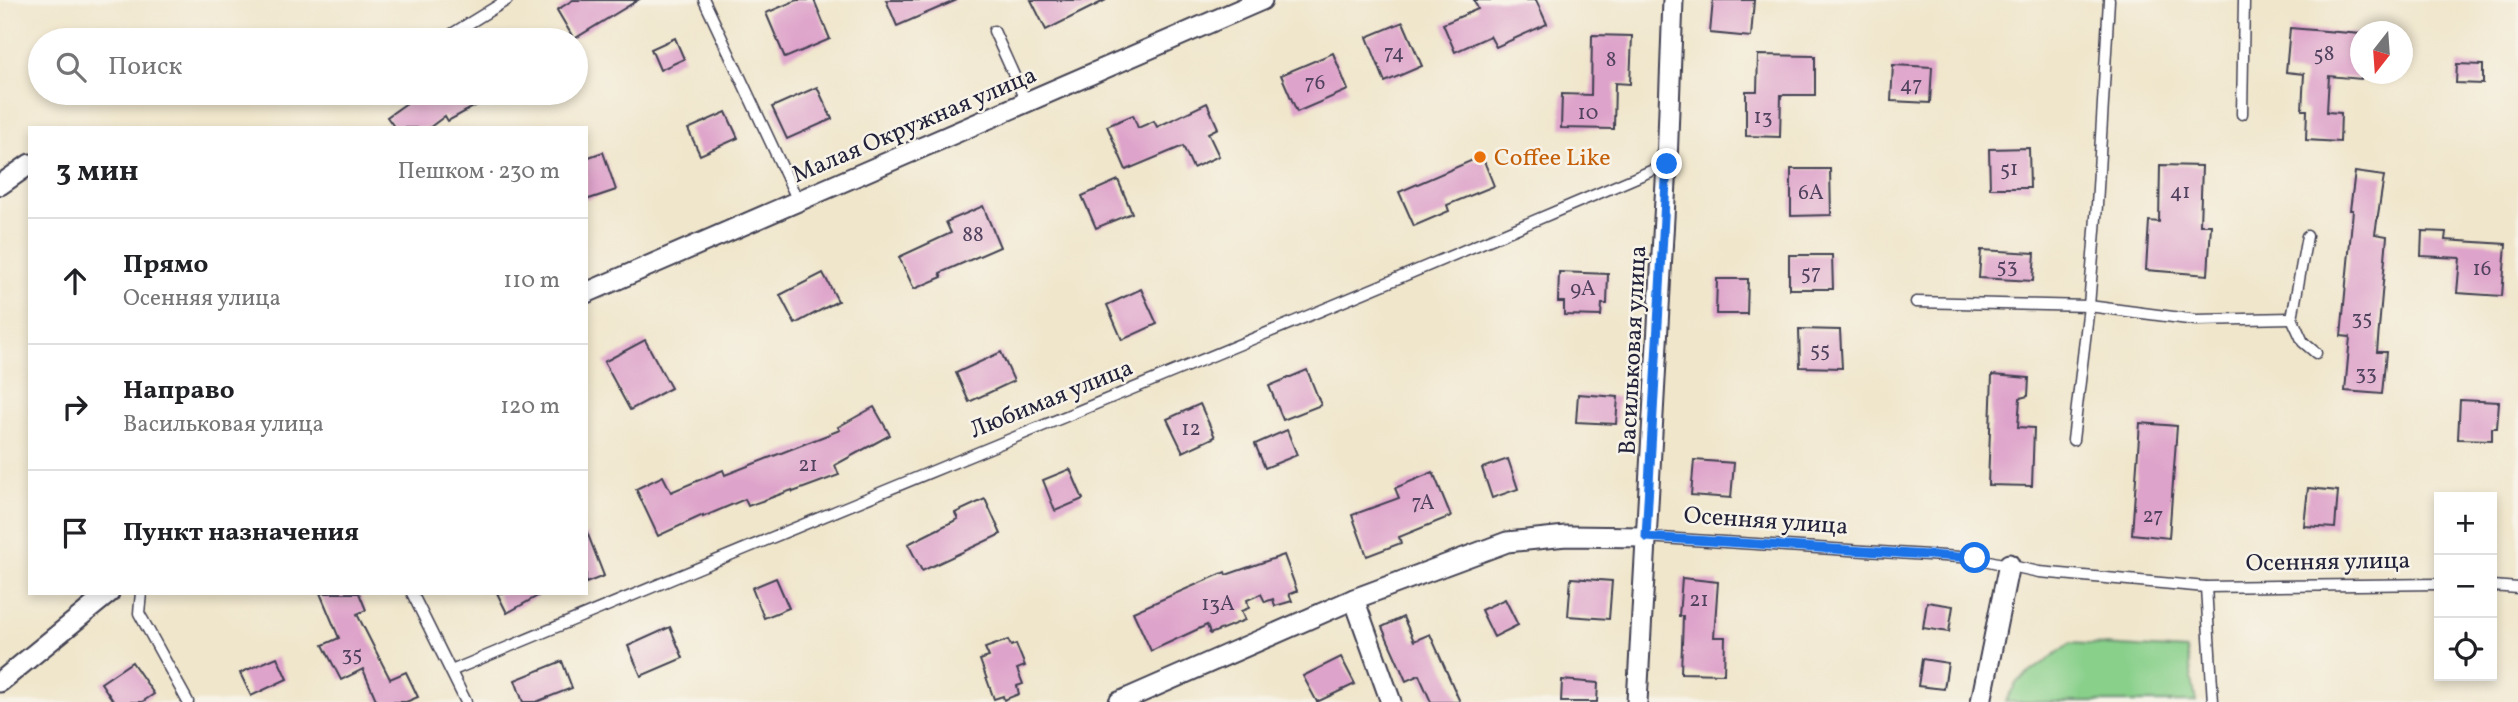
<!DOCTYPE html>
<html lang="ru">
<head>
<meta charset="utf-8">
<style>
  :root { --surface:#fff; --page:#f6f6f6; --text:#202124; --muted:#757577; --line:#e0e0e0 }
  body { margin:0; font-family:Vollkorn,serif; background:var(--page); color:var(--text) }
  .controls { position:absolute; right:21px; bottom:21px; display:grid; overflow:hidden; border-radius:0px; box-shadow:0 4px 10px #0003 }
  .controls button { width:63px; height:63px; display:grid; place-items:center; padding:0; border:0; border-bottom:2px solid var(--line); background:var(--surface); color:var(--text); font:35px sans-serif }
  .compass { position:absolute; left:2350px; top:21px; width:63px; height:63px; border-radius:50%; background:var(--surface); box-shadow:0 4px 10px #0003; rotate:197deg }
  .stop { position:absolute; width:21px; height:21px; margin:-16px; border:5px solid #1a73e8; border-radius:50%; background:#fff }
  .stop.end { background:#1a73e8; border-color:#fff; box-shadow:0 2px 7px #0008 }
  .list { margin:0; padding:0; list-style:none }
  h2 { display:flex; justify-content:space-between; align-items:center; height:91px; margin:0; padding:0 28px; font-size:30px }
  h2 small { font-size:23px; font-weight:400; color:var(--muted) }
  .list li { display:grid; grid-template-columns:46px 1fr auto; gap:21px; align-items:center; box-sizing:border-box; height:126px; padding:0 28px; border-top:2px solid var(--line) }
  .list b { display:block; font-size:26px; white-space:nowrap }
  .list p { margin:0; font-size:23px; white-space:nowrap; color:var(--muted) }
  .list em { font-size:23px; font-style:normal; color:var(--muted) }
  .icon { flex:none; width:38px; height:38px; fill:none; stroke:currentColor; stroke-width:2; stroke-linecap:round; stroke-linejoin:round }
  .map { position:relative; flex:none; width:2518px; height:702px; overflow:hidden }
  .search { position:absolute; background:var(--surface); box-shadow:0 4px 10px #0003; left:28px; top:28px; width:560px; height:77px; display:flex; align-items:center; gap:18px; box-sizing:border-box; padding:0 24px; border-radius:38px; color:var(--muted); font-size:26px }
  .panel { position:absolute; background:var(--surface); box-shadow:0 4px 10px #0003; left:28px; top:126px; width:560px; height:469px; border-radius:0px }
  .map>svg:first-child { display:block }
  .green { fill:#89d08b; stroke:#567963; stroke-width:2 }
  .building { fill:#dea3ca }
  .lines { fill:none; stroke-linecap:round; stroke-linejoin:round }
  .lane-casing { stroke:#413f51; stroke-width:13 }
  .street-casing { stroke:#413f51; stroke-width:23 }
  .lane { stroke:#fff; stroke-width:10 }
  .street { stroke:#fff; stroke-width:19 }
  .route { stroke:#1a73e8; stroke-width:9 }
  .food-dot { fill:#e8710a; stroke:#f7f3e8; stroke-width:2.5 }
  .labels { text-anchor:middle; stroke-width:5; stroke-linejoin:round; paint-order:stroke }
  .number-label { font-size:21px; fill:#51425f }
  .street-label { font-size:24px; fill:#22223b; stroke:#f7f3e8 }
  .food-label { font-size:24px; fill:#c56008; stroke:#f7f3e8; text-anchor:start }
</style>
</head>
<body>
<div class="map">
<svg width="2518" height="702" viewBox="0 0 2518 702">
  <rect width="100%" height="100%" fill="#f7f3e8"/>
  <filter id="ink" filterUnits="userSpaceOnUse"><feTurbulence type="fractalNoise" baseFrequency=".0143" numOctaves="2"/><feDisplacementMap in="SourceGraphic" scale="14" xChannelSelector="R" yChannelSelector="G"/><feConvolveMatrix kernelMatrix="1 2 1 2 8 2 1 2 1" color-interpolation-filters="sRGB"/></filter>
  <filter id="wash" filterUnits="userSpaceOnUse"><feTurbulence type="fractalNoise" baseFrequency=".00686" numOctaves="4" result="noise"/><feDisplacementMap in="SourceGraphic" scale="28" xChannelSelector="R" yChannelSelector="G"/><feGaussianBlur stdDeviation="1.57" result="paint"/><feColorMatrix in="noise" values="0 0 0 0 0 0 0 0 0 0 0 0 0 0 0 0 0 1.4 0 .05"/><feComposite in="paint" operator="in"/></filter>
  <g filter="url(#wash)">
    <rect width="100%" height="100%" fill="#f0e6cc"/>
    <path class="green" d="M2071 643 2187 650 2196 702H2005L2017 682Z"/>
    <g id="blocks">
      <g class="building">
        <path d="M573 0H638L574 39 557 10Z"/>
        <path d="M797 0H814L830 39 785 58 766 13Z"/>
        <path d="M886 0H957L897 26Z"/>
        <path d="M1031 0H1106L1046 30Z"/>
        <path d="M1474 0H1536L1547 24 1496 47 1490 36 1455 52 1443 24 1478 9Z"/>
        <path d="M1713 0H1754L1751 37 1710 33Z"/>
        <path d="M1403 22 1422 66 1385 82 1367 37Z"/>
        <path d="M2290 28 2361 34V79L2329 76 2327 112 2341 113 2340 142 2306 140 2307 110H2302L2304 74 2286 72Z"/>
        <path d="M1592 35 1632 36 1630 84 1615 83 1614 129 1561 128 1562 94 1591 95Z"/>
        <path d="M675 38 684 59 660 70 651 49Z"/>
        <path d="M1333 53 1348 90 1297 112 1281 75Z"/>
        <path d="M1758 55 1815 56V95H1781L1780 137 1746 136V91H1757Z"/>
        <path d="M2457 64 2483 65V84L2456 83Z"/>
        <path d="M1893 65 1932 67 1930 103 1891 101Z"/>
        <path d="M817 87 832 119 787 139 772 107Z"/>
        <path d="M421 93H499L448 121 445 116 429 128H395L387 117Z"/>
        <path d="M1207 103 1218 128 1208 133 1219 156 1193 168 1183 146 1126 170 1107 126 1133 115 1138 128 1154 121 1157 127Z"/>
        <path d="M726 112 738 138 700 155 688 129Z"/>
        <path d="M2029 148 2030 188H1990L1989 149Z"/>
        <path d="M603 152 616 190 586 200V158Z"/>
        <path d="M1482 156 1494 186 1447 205 1449 211 1414 226 1399 192Z"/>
        <path d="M2160 165 2202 166 2200 225H2211L2208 275 2146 270 2149 221 2159 222Z"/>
        <path d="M1791 169H1830L1831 215 1791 216Z"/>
        <path d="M2355 172 2384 176 2375 234 2387 236 2377 352H2386L2382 394 2345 391 2350 337 2341 336 2353 210H2350Z"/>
        <path d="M1118 180 1132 213 1096 228 1082 196Z"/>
        <path d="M983 206 1000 247 940 273 942 277 914 289 899 257 951 233 946 222Z"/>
        <path d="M2422 231 2446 232 2445 240 2506 244 2502 296 2457 293 2460 258 2421 256Z"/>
        <path d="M1981 250 2035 253 2033 281 1979 278Z"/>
        <path d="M1789 255H1832L1833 289H1789Z"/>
        <path d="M1559 272 1608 274 1607 304H1602L1601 316 1564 315V302H1558Z"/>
        <path d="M823 273 838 301 795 324 780 295Z"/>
        <path d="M1717 279H1748L1747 314H1716Z"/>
        <path d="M1141 289 1157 324 1122 340 1107 305Z"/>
        <path d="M1799 329 1840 330 1842 368 1800 367Z"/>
        <path d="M645 340 671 388 630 410 604 362Z"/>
        <path d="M1001 352 1014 381 969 402 956 373Z"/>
        <path d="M1307 370 1321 405 1283 420 1269 386Z"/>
        <path d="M1992 375 2029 378 2028 396 2020 398 2018 427 2034 428 2032 486 1988 485Z"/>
        <path d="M1578 394 1618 397 1616 424 1576 422Z"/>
        <path d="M2460 400 2499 402 2497 428H2492V440L2458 439Z"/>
        <path d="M1200 404 1215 437 1183 452 1167 419Z"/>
        <path d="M874 407 890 435 835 465 839 475 793 492 792 490 748 506 745 499 703 517V515L658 536 636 489 663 476 671 492 723 470 725 475 840 430 838 427Z"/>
        <path d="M2140 423 2177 426 2169 538 2132 534Z"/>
        <path d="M1287 430 1297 455 1265 468 1255 444Z"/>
        <path d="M1508 459 1518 489 1492 498 1482 468Z"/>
        <path d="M1694 460 1734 463 1731 498 1691 495Z"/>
        <path d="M1070 469 1083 499 1055 511 1043 480Z"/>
        <path d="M1433 472 1451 516 1399 537 1401 543 1367 556 1352 515 1399 498 1395 488Z"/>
        <path d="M2308 488 2338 491 2335 528 2304 526Z"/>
        <path d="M985 499 1001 534 922 571 908 544 958 519 955 513Z"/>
        <path d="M587 532 604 576 586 583V533Z"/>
        <path d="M1284 555 1297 591 1289 594 1292 601 1275 606 1273 599 1265 602 1261 594 1247 600 1249 608 1241 611 1245 620 1210 634 1207 625 1151 651 1133 612 1225 572 1226 575Z"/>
        <path d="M776 578 789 608 764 618 752 588Z"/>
        <path d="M1571 578 1612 581 1609 619 1568 616Z"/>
        <path d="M1682 578 1718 582 1714 637H1725L1724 674 1681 673 1683 616H1679Z"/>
        <path d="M320 593H359L366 610 357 614 390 679 406 672 418 697 406 702H377L363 669 341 680 323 645 339 638Z"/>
        <path d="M497 593H543L507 613Z"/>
        <path d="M1505 599 1518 625 1494 637 1481 610Z"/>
        <path d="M1927 602 1953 606 1949 632 1923 628Z"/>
        <path d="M1403 617 1414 641 1430 634 1460 702H1431L1419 675 1406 681 1382 627Z"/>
        <path d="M670 627 683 658 641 676 628 646Z"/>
        <path d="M1008 640 1011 646 1016 644 1025 666 1017 669 1023 684 1017 686 1019 694 1004 700 1003 696 994 699 980 660 989 657 985 648Z"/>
        <path d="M277 657 287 679 251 696 240 673Z"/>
        <path d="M1341 657 1355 684 1317 702 1303 676Z"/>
        <path d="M1922 659 1948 663 1944 689 1918 686Z"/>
        <path d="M562 661 572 688 536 702H523L515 680Z"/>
        <path d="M132 662 154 694 142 702H114L101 683Z"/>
        <path d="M1562 680 1598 683 1597 702H1561Z"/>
      </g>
    </g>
  </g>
  <g filter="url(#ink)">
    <use href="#blocks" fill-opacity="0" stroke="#413f51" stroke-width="2"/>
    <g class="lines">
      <defs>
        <g id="lane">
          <path d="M704 0 798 201"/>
          <path d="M994 31 1026 102"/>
          <path d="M442 40 507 0"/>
          <path d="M2242 114 2244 0"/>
          <path d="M2307 236 2292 318 2303 342 2316 353"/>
          <path d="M1916 302 2089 306 2196 320 2292 318"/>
          <path d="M2073 440 2089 306 2097 205 2109 0"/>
          <path d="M1645 537 1975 558 2039 572 2206 587 2439 584"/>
          <path d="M2492 586 2518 588"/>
          <path d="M2206 587 2213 702"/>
          <path d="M141 593 139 613 188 702"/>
          <path d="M412 593 466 702"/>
          <path d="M451 671C856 501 1263 338 1667 164"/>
        </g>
        <g id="street">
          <path d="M0 185 30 164"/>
          <path d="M586 293 1262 0"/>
          <path d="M1354 599 1391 702"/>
          <path d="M0 682 109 593"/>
          <path d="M1119 702 1354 599 1507 542 1566 536 1645 537"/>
          <path d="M1637 702 1667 164 1673 0"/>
          <path d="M1981 702 2009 564"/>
        </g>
      </defs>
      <use href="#lane" class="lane-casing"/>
      <use href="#street" class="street-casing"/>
      <use href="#lane" class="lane"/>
      <use href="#street" class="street"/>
    </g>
  </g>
  <g class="lines" filter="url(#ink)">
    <path class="route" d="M1667 164 1646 537 1975 558"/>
  </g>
  <circle class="food-dot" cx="1480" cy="157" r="7"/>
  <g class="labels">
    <g class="number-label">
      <text x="1394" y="59">74</text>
      <text x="2324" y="60">58</text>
      <text x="1611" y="66">8</text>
      <text x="1315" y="89">76</text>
      <text x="1911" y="91">47</text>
      <text x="1588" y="119">10</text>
      <text x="1763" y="123">13</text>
      <text x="2009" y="175">51</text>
      <text x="2180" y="198">41</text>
      <text x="1811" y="199">6А</text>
      <text x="973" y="241">88</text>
      <text x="2007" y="272">53</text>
      <text x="2482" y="275">16</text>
      <text x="1811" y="279">57</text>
      <text x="1583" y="295">9А</text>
      <text x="2362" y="324">35</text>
      <text x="1820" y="356">55</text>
      <text x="2366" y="379">33</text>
      <text x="1191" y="435">12</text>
      <text x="808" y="471">21</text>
      <text x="1423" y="509">7А</text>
      <text x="2153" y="522">27</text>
      <text x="1699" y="606">21</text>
      <text x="1218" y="610">13А</text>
      <text x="352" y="660">35</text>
    </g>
    <g class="street-label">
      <text transform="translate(914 124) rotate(-23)" y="8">Малая Окружная улица</text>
      <text transform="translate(1632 350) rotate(-87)" y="8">Васильковая улица</text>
      <text transform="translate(1051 398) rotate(-22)" y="8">Любимая улица</text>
      <text transform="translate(1766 520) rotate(4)" y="8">Осенняя улица</text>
      <text transform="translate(2328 561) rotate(-1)" y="8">Осенняя улица</text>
    </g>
    <g class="food-label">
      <text x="1494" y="165">Coffee Like</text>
    </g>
  </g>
</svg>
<div class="controls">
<button>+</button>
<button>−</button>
<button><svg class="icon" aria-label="locate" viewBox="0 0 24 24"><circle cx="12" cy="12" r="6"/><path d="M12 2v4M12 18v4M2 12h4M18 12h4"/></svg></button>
</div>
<svg class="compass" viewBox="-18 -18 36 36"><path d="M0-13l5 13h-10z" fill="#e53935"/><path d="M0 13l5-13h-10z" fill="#757577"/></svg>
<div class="stop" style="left:1975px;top:558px"></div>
<div class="stop end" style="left:1667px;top:164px"></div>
<div class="search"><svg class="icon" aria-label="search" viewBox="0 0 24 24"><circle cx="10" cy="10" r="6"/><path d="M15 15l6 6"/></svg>Поиск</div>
<section class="panel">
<h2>3 мин<small>Пешком · 230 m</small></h2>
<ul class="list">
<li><svg class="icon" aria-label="ahead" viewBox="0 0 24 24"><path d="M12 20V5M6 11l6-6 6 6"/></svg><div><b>Прямо</b><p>Осенняя улица</p></div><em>110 m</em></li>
<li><svg class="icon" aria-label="right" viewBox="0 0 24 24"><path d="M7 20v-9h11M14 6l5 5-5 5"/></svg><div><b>Направо</b><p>Васильковая улица</p></div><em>120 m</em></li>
<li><svg class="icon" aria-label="arrive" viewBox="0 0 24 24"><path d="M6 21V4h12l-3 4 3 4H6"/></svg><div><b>Пункт назначения</b></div></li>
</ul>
</section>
</div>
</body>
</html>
